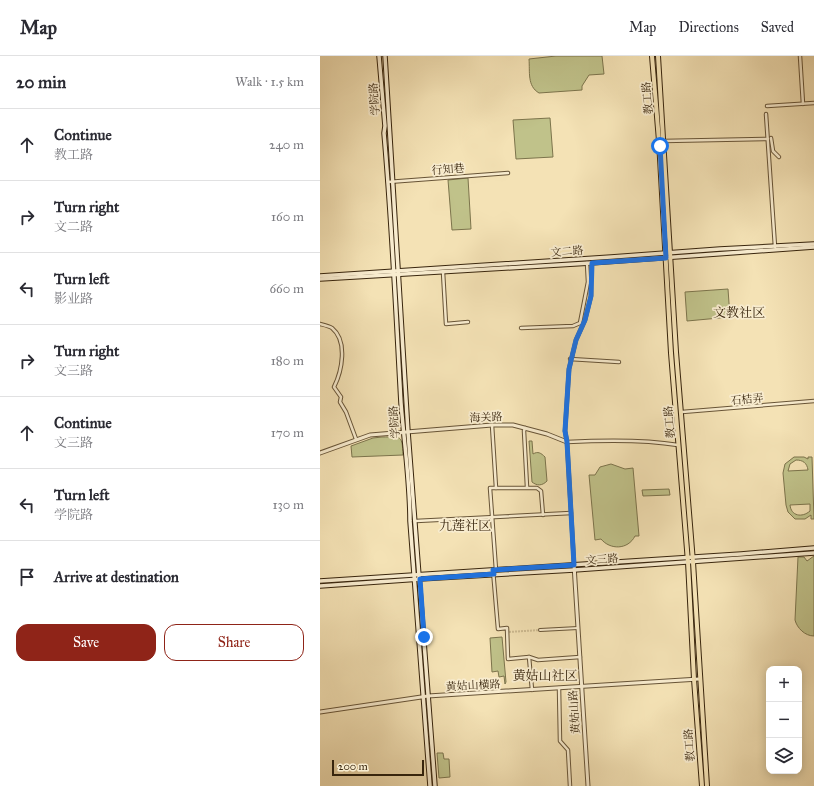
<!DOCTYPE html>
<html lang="en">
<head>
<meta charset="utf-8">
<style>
  :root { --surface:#fff; --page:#f2f2f3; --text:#2b2b33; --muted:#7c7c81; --line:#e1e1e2; --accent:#8f2418 }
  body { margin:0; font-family:"IM FELL Great Primer","Noto Serif SC",serif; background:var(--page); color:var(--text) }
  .controls { position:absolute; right:12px; bottom:12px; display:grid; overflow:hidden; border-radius:8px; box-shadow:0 2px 10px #0003 }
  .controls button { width:36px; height:36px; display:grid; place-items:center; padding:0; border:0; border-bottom:1px solid var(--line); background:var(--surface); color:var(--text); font:20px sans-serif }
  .scale { position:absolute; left:12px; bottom:10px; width:92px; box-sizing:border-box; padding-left:4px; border:2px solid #38250d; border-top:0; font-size:11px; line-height:14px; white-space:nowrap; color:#38250d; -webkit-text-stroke:3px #f8eccf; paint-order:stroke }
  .stop { position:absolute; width:12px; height:12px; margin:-9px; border:3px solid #1a73e8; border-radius:50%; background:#fff }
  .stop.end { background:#1a73e8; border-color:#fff; box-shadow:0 1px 4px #0008 }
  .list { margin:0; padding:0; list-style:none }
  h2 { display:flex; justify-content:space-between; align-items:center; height:52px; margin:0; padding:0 16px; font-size:17px }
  h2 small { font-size:13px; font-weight:400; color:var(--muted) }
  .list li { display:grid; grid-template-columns:26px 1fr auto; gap:12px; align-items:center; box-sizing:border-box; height:72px; padding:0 16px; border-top:1px solid var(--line) }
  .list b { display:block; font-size:15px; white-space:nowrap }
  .list p { margin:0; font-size:13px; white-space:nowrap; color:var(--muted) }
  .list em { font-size:13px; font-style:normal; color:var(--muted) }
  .actions { display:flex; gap:8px; padding:12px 16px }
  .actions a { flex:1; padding:9px 0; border:1px solid var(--accent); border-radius:12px; text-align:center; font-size:14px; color:var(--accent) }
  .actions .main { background:var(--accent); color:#fff }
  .icon { flex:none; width:22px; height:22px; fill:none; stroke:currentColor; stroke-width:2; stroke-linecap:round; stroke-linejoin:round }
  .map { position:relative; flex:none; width:494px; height:730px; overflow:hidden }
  header { display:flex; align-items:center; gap:24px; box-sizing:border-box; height:56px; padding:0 20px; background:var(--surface); border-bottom:1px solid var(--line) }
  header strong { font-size:19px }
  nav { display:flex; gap:22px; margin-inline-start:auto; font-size:14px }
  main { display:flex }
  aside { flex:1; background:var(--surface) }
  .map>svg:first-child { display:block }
  .green { fill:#c0c28a; stroke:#7c744c; fill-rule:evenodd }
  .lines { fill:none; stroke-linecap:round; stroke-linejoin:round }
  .pedestrian-tunnel { stroke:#cebc93; stroke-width:2; stroke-dasharray:2 1; stroke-linecap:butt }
  .pedestrian-casing { stroke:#675437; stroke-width:4 }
  .minor-casing { stroke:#675437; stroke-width:4.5 }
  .tertiary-casing { stroke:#675437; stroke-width:5 }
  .secondary-casing { stroke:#38250d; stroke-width:5.5 }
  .primary-casing { stroke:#38250d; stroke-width:6 }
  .pedestrian { stroke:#f8eccf; stroke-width:2 }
  .minor { stroke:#f8eccf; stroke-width:2.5 }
  .tertiary { stroke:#f8eccf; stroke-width:3 }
  .secondary { stroke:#f8eccf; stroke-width:3.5 }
  .primary { stroke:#f4e2b5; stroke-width:4 }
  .route { stroke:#1a73e8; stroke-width:5 }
  .labels { text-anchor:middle; stroke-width:3.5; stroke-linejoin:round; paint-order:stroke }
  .street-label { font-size:11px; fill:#38250d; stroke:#f8eccf }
  .quarter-label { font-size:13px; fill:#38250d; stroke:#f8eccf }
</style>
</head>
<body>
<header>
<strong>Map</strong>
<nav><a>Map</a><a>Directions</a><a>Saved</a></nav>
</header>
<main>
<aside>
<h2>20 min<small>Walk · 1.5 km</small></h2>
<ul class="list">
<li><svg class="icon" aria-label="ahead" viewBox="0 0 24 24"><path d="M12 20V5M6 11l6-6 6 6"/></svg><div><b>Continue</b><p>教工路</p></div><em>240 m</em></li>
<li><svg class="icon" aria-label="right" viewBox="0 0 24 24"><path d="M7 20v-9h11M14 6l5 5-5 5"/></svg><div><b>Turn right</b><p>文二路</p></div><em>160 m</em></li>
<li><svg class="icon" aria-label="left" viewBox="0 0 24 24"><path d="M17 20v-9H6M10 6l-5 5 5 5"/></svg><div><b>Turn left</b><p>影业路</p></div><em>660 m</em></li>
<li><svg class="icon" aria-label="right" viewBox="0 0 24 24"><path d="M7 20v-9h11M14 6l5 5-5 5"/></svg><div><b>Turn right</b><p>文三路</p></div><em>180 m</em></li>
<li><svg class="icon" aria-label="ahead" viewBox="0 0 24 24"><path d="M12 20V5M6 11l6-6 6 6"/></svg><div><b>Continue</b><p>文三路</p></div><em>170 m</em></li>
<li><svg class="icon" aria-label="left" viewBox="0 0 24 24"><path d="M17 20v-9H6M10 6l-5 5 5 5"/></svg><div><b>Turn left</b><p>学院路</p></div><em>130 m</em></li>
<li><svg class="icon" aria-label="arrive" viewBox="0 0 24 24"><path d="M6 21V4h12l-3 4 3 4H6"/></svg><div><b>Arrive at destination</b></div></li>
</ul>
<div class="actions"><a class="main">Save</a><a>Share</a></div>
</aside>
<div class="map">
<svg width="494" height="730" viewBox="0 0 494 730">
  <rect width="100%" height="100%" fill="#f4e2b5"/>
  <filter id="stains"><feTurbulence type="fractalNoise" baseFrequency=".005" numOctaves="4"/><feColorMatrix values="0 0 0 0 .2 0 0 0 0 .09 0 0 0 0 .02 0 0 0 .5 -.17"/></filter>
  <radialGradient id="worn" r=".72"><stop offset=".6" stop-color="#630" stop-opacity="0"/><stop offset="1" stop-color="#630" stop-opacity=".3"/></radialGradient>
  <g class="green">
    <path d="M236 0H282L284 18 269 19 262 30V34L219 37C207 30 210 16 209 3Z"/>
    <path d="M230 62 233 101 196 103 193 64Z"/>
    <path d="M148 122 151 173 132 174 128 124Z"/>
    <path d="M408 233 410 261 367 265 365 236Z"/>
    <path d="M62 381C82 381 82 379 83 399L32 401 31 390 53 382Z"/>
    <path d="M209 385H212L213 398C218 395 221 397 225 401L227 425C222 430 217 430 212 426Z"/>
    <path d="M474 401H484L488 403V401H492L494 463H491V459L485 463H475L468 456 466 449 463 417 465 408ZM476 404C483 404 487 407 488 414L468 415 470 408ZM490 448V455C482 462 471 460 470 449Z"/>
    <path d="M291 408 305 413 313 412 319 480H315C308 494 290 494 281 483L275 484 269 419H275L280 411Z"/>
    <path d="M349 433 350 439 323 440 322 434Z"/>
    <path d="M494 500V580C485 580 477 572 475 564L478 501H484L487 505Z"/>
    <path d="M182 581 186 626 185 628 184 620 179 621 178 615 172 616 170 582Z"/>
    <path d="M123 697 124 703H129L130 721 119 722 117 697Z"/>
  </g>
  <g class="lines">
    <path class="pedestrian-tunnel" d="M189 576 220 574"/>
    <defs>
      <path id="pedestrian" d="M220 574 258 572"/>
      <g id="minor">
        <path d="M480 0 483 48"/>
        <path d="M447 50 494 47"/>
        <path d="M446 58 455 191"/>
        <path d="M451 82 453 95 459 101"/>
        <path d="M344 85 448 83"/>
        <path d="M68 126 188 117"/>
        <path d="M123 216 126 268 148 266"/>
        <path d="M0 268C4 269 9 270 12 272 28 285 22 315 14 331L21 341 20 346 26 356 36 383"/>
        <path d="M201 272 253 270 260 267 268 226 267 207"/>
        <path d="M250 303 299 306"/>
        <path d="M362 356 494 345"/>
        <path d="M172 369 176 432"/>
        <path d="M205 372 204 375 207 431"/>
        <path d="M247 386C284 384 322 383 358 389"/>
        <path d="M96 465 251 457"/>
        <path d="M254 508 247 386 245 375 249 313 256 284 265 264 271 240V207"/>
        <path d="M173 514 178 573 187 572 188 603 209 601 218 604 260 601"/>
        <path d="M176 514 170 432H217L221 435 223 459"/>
        <path d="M209 601 212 634"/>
        <path d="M239 632 240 685 248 694 250 730"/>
      </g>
      <g id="tertiary">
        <path d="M0 397 50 379 172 369H193L227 378 247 386"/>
        <path d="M254 509 268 730"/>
        <path d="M0 656 108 640 379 623"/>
      </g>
      <g id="secondary">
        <path d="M59 0 65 70 64 77C72 167 76 257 81 347 84 386 90 426 90 465L110 730"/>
        <path d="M65 0 88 376 115 730"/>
        <path d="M0 220 291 201 400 193 494 188"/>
        <path d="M0 223 271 207 494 191"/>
        <path d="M0 525 421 498 494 492"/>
        <path d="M0 530 100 523 254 514 494 497"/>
      </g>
      <g id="primary">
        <path d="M332 0 339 85 351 297 368 506 374 623 382 730"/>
        <path d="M338 0 356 296 373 506 387 730"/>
      </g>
    </defs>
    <use href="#pedestrian" class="pedestrian-casing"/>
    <use href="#minor" class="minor-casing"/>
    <use href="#tertiary" class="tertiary-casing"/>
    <use href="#secondary" class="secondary-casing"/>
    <use href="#primary" class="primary-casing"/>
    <use href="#pedestrian" class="pedestrian"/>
    <use href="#minor" class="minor"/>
    <use href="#tertiary" class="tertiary"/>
    <use href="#secondary" class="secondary"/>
    <use href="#primary" class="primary"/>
  </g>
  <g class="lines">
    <path class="route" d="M104 581 100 523 174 518 173 514 254 509 247 386 245 375 249 313 256 284 265 264 271 240 272 207 346 202 340 90"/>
  </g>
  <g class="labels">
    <g class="street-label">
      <text transform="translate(327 42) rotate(-95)" y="4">教工路</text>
      <text transform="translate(54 43) rotate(-94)" y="4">学院路</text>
      <text transform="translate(128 113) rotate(-4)" y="4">行知巷</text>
      <text transform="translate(247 195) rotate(-4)" y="4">文二路</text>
      <text transform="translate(427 343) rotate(-5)" y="4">石桔弄</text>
      <text transform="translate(166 361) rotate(-3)" y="4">海关路</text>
      <text transform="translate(74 366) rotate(-94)" y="4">学院路</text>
      <text transform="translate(349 366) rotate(-95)" y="4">教工路</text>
      <text transform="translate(282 503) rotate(-4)" y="4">文三路</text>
      <text transform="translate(153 629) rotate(-3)" y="4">黄姑山横路</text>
      <text transform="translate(254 656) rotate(-94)" y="4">黄姑山路</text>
      <text transform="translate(369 689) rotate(-94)" y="4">教工路</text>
    </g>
    <g class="quarter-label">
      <text x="419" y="261">文教社区</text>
      <text x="145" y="474">九莲社区</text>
      <text x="225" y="624">黄姑山社区</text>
    </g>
  </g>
  <rect width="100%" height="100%" filter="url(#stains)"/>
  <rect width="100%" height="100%" fill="url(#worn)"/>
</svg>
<div class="controls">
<button>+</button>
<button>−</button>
<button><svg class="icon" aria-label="layers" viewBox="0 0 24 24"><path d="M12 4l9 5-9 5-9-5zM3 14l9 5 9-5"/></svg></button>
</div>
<div class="scale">200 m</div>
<div class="stop" style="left:340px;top:90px"></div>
<div class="stop end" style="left:104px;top:581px"></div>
</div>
</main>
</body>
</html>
